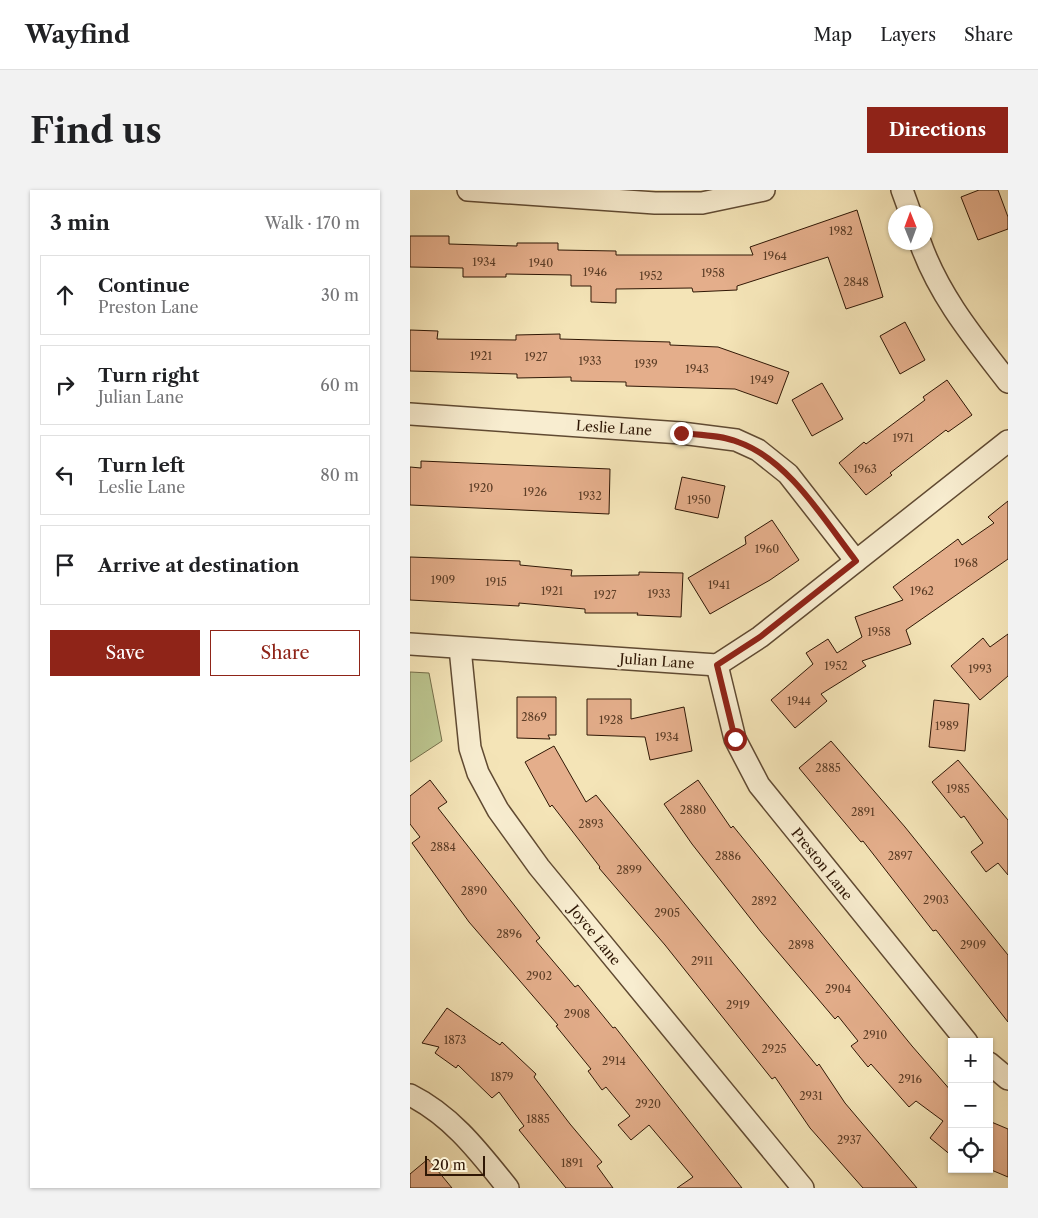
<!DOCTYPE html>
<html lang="en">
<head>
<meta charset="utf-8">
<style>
  :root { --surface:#fff; --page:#f2f2f2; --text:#202124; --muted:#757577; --line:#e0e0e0; --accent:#8f2418 }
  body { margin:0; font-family:"Libre Caslon Text",serif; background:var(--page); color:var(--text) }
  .controls { position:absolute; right:15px; bottom:15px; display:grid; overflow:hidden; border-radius:0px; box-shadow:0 1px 4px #0004 }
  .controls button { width:45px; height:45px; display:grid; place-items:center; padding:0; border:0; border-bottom:1px solid var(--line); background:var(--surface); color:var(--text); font:25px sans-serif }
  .compass { position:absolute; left:478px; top:15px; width:45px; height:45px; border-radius:50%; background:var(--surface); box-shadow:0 1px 4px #0004; rotate:359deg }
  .scale { position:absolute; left:15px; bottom:12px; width:60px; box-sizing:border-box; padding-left:5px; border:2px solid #2f1705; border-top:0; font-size:14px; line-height:18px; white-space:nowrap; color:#2f1705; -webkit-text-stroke:4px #f8edd0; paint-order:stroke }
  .stop { position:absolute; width:15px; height:15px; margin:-11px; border:4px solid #8f2418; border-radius:50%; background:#fff }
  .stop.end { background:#8f2418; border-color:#fff; box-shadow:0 1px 5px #0008 }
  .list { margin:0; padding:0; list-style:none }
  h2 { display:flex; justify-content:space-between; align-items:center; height:65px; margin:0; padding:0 20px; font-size:21px }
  h2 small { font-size:16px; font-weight:400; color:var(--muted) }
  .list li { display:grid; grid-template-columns:32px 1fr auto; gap:15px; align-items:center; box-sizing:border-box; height:80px; margin:0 10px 10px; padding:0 10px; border:1px solid var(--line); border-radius:0px }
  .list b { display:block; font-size:19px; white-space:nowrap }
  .list p { margin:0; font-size:16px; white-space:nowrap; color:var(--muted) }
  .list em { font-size:16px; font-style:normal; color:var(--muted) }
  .actions { display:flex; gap:10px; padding:15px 20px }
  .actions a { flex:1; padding:11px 0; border:1px solid var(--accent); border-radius:0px; text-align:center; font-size:18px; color:var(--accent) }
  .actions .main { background:var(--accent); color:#fff }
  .icon { flex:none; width:28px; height:28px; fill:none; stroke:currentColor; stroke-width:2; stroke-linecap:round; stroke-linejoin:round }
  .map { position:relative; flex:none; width:598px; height:998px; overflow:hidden; border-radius:0px }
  header { display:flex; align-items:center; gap:30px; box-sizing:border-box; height:70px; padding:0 25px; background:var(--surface); border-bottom:1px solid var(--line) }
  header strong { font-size:24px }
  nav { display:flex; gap:28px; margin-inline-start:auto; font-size:18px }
  .intro { display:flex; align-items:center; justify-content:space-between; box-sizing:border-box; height:120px; padding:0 30px }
  h1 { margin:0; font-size:35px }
  .button { padding:12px 22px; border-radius:0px; background:var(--accent); color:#fff; font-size:18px; font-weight:700 }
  main { display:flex; gap:30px; padding:0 30px }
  aside { flex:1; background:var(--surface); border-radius:0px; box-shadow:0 1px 4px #0004 }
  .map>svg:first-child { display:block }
  .green { fill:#bbc48e; stroke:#756e4a }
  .building { fill:#e4ae8b; stroke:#2f1705 }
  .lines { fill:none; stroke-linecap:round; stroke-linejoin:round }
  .minor-casing { stroke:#604a32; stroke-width:24 }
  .minor { stroke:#f8edd0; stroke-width:21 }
  .route { stroke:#8f2418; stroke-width:6 }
  .labels { text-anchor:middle; stroke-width:5; stroke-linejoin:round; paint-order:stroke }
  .number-label { font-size:11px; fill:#5c3d26 }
  .street-label { font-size:14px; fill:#2f1705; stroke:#f8edd0 }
</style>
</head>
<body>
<header>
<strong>Wayfind</strong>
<nav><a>Map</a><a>Layers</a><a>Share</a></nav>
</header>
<div class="intro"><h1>Find us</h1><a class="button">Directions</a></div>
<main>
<aside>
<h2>3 min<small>Walk · 170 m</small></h2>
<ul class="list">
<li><svg class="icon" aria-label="ahead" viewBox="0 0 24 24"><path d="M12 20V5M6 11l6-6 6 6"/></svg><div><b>Continue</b><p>Preston Lane</p></div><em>30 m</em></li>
<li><svg class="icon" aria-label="right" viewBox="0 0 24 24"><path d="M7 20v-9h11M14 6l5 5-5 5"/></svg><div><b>Turn right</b><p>Julian Lane</p></div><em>60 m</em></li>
<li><svg class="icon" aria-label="left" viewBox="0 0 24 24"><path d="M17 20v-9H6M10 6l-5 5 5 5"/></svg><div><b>Turn left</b><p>Leslie Lane</p></div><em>80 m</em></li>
<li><svg class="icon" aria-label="arrive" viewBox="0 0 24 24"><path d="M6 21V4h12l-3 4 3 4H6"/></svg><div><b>Arrive at destination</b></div></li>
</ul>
<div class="actions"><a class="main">Save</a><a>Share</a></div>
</aside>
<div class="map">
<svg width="598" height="998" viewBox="0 0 598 998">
  <rect width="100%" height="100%" fill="#f4e4b7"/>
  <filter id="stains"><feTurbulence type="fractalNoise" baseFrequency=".004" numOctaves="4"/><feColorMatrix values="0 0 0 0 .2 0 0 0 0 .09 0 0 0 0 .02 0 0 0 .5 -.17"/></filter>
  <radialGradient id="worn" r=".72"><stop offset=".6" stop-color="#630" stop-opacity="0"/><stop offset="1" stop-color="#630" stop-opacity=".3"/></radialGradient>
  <path class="green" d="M0 482 19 483 32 551 0 572Z"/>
  <g class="building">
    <path d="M569 0H588L598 27V39L568 50 551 7Z"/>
    <path d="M447 20 473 107 436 119 418 67 327 96V100L283 102 282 98 206 99V113L181 112V96H161V85L96 84V87H53V78L0 77V46H39V54L107 56V53H148V60L206 61V65H343L340 57Z"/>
    <path d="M495 132 515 170 490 184 470 146Z"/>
    <path d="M0 140 28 141 27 149 106 150V145L150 144V149L260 152V155L308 157 379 182 367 214 325 199 216 196V192L161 191V187L107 188V184L0 181Z"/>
    <path d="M537 190 562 225 538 242 536 240 480 283 482 285 456 305 429 273 454 252 456 254 515 210 513 207Z"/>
    <path d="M412 193 433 229 402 246 382 210Z"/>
    <path d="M11 271 200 279 199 324 0 315V277L11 278Z"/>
    <path d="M272 287 315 296 308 328 265 319Z"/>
    <path d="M598 311V369L496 440 501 454 452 471 456 476 411 504 417 511 385 538 361 510 403 474 396 463 418 449 427 463 452 447 445 427 493 410 483 397 548 349 552 355 584 333 578 327Z"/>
    <path d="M362 330 389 370 360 390 300 424 278 388 336 354 335 347Z"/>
    <path d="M0 367 110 371V375L162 380 161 386 229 385V382L273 383 271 427 227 425 228 423H175V419L109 413V416L0 410Z"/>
    <path d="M598 444V486L570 510 541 476 573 448 580 457Z"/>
    <path d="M107 507H146V545H138L140 549 107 548Z"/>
    <path d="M177 509H221V529L274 517 282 561 240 570 235 547 177 545Z"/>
    <path d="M524 510 559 514 555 561 519 557Z"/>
    <path d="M421 551 495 637 598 765V832L526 740 523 741 453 651 451 652 389 578Z"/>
    <path d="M144 556 176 612 186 605 407 876 409 874 435 913 507 998H453L400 938 365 887 362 889 255 755 189 678 190 677 142 615 140 617 115 572Z"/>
    <path d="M548 570 598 630V685L588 673 576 682 561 662 573 653 554 626 551 628 522 592Z"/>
    <path d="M20 590 37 612 28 618 130 748 126 751 165 797 168 795 203 838 205 837 332 998H267L283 987 239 935 221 950 208 935 220 926 196 897 192 900 178 881 181 879 146 836 148 835 59 732 2 653 10 647 0 634V606Z"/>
    <path d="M288 590 321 638 323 636 502 856 542 902V966L520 948 533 931 506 911 499 917 461 874 458 877 441 856 448 851 428 826 425 829 351 742 282 654 254 614Z"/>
    <path d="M37 818 90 855 92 852 126 884 124 887 160 934 192 972 187 976 203 998H156L109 940 114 936 89 902 82 908 48 875 46 878 25 863 29 857 12 853Z"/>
    <path d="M579 931 598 939V987L579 979Z"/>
    <path d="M18 969 42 998H0V984Z"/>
  </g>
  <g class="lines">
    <defs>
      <g id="minor">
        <path d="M58 0 245 13H292L354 0"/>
        <path d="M492 0 500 22"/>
        <path d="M510 52C529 106 564 148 598 192"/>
        <path d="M0 224 271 243 326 250 348 260 378 284 446 371"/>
        <path d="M0 454 307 475 350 447 598 251"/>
        <path d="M50 458 60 558 68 583 88 620 129 677 393 998"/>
        <path d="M307 475 325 549 349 595 557 852"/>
        <path d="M579 873 598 889"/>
        <path d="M0 905C42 926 69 962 98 998"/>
      </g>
    </defs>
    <use href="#minor" class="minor-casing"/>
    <use href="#minor" class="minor"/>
  </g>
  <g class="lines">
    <path class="route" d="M271 243C289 245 311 245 328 252 379 270 414 330 446 371L350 447 307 475 325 549"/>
  </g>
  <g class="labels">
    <g class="number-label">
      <text x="431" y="45">1982</text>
      <text x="365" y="70">1964</text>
      <text x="74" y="76">1934</text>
      <text x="131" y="77">1940</text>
      <text x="185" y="86">1946</text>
      <text x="303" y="87">1958</text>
      <text x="241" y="90">1952</text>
      <text x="446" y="96">2848</text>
      <text x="71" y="170">1921</text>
      <text x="126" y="171">1927</text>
      <text x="180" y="175">1933</text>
      <text x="236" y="178">1939</text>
      <text x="287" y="183">1943</text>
      <text x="352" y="194">1949</text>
      <text x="493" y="252">1971</text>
      <text x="455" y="283">1963</text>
      <text x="71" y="302">1920</text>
      <text x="125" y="306">1926</text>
      <text x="180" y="310">1932</text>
      <text x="289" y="314">1950</text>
      <text x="357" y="363">1960</text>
      <text x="556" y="377">1968</text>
      <text x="33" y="394">1909</text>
      <text x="86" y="396">1915</text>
      <text x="309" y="399">1941</text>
      <text x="142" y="405">1921</text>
      <text x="512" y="405">1962</text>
      <text x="249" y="408">1933</text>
      <text x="195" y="409">1927</text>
      <text x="469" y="446">1958</text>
      <text x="426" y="480">1952</text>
      <text x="570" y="483">1993</text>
      <text x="389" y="515">1944</text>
      <text x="124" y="531">2869</text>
      <text x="201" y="534">1928</text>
      <text x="537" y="540">1989</text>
      <text x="257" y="551">1934</text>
      <text x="418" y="582">2885</text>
      <text x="548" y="603">1985</text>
      <text x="283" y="624">2880</text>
      <text x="453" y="626">2891</text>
      <text x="181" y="638">2893</text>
      <text x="33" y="661">2884</text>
      <text x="318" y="670">2886</text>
      <text x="490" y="670">2897</text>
      <text x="219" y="684">2899</text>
      <text x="64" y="705">2890</text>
      <text x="526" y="714">2903</text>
      <text x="354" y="715">2892</text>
      <text x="257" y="727">2905</text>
      <text x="99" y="748">2896</text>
      <text x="391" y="759">2898</text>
      <text x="563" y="759">2909</text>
      <text x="292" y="775">2911</text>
      <text x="129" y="790">2902</text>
      <text x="428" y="803">2904</text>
      <text x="328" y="819">2919</text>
      <text x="167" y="828">2908</text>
      <text x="465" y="849">2910</text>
      <text x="45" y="854">1873</text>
      <text x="364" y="863">2925</text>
      <text x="204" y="875">2914</text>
      <text x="92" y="891">1879</text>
      <text x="500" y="893">2916</text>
      <text x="401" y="910">2931</text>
      <text x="238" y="918">2920</text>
      <text x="128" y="933">1885</text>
      <text x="439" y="954">2937</text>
      <text x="162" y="977">1891</text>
    </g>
    <g class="street-label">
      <text transform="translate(204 238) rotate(4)" y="5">Leslie Lane</text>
      <text transform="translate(247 471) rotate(4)" y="5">Julian Lane</text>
      <text transform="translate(412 674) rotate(51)" y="5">Preston Lane</text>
      <text transform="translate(185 745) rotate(51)" y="5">Joyce Lane</text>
    </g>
  </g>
  <rect width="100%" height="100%" filter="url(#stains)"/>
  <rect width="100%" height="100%" fill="url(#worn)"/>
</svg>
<div class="controls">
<button>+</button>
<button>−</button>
<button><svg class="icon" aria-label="locate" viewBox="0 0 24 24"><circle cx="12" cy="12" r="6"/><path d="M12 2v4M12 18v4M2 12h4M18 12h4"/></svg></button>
</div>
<svg class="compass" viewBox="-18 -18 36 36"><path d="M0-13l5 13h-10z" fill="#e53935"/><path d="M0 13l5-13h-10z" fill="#757577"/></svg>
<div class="scale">20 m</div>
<div class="stop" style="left:325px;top:549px"></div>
<div class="stop end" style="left:271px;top:243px"></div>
</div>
</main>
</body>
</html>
